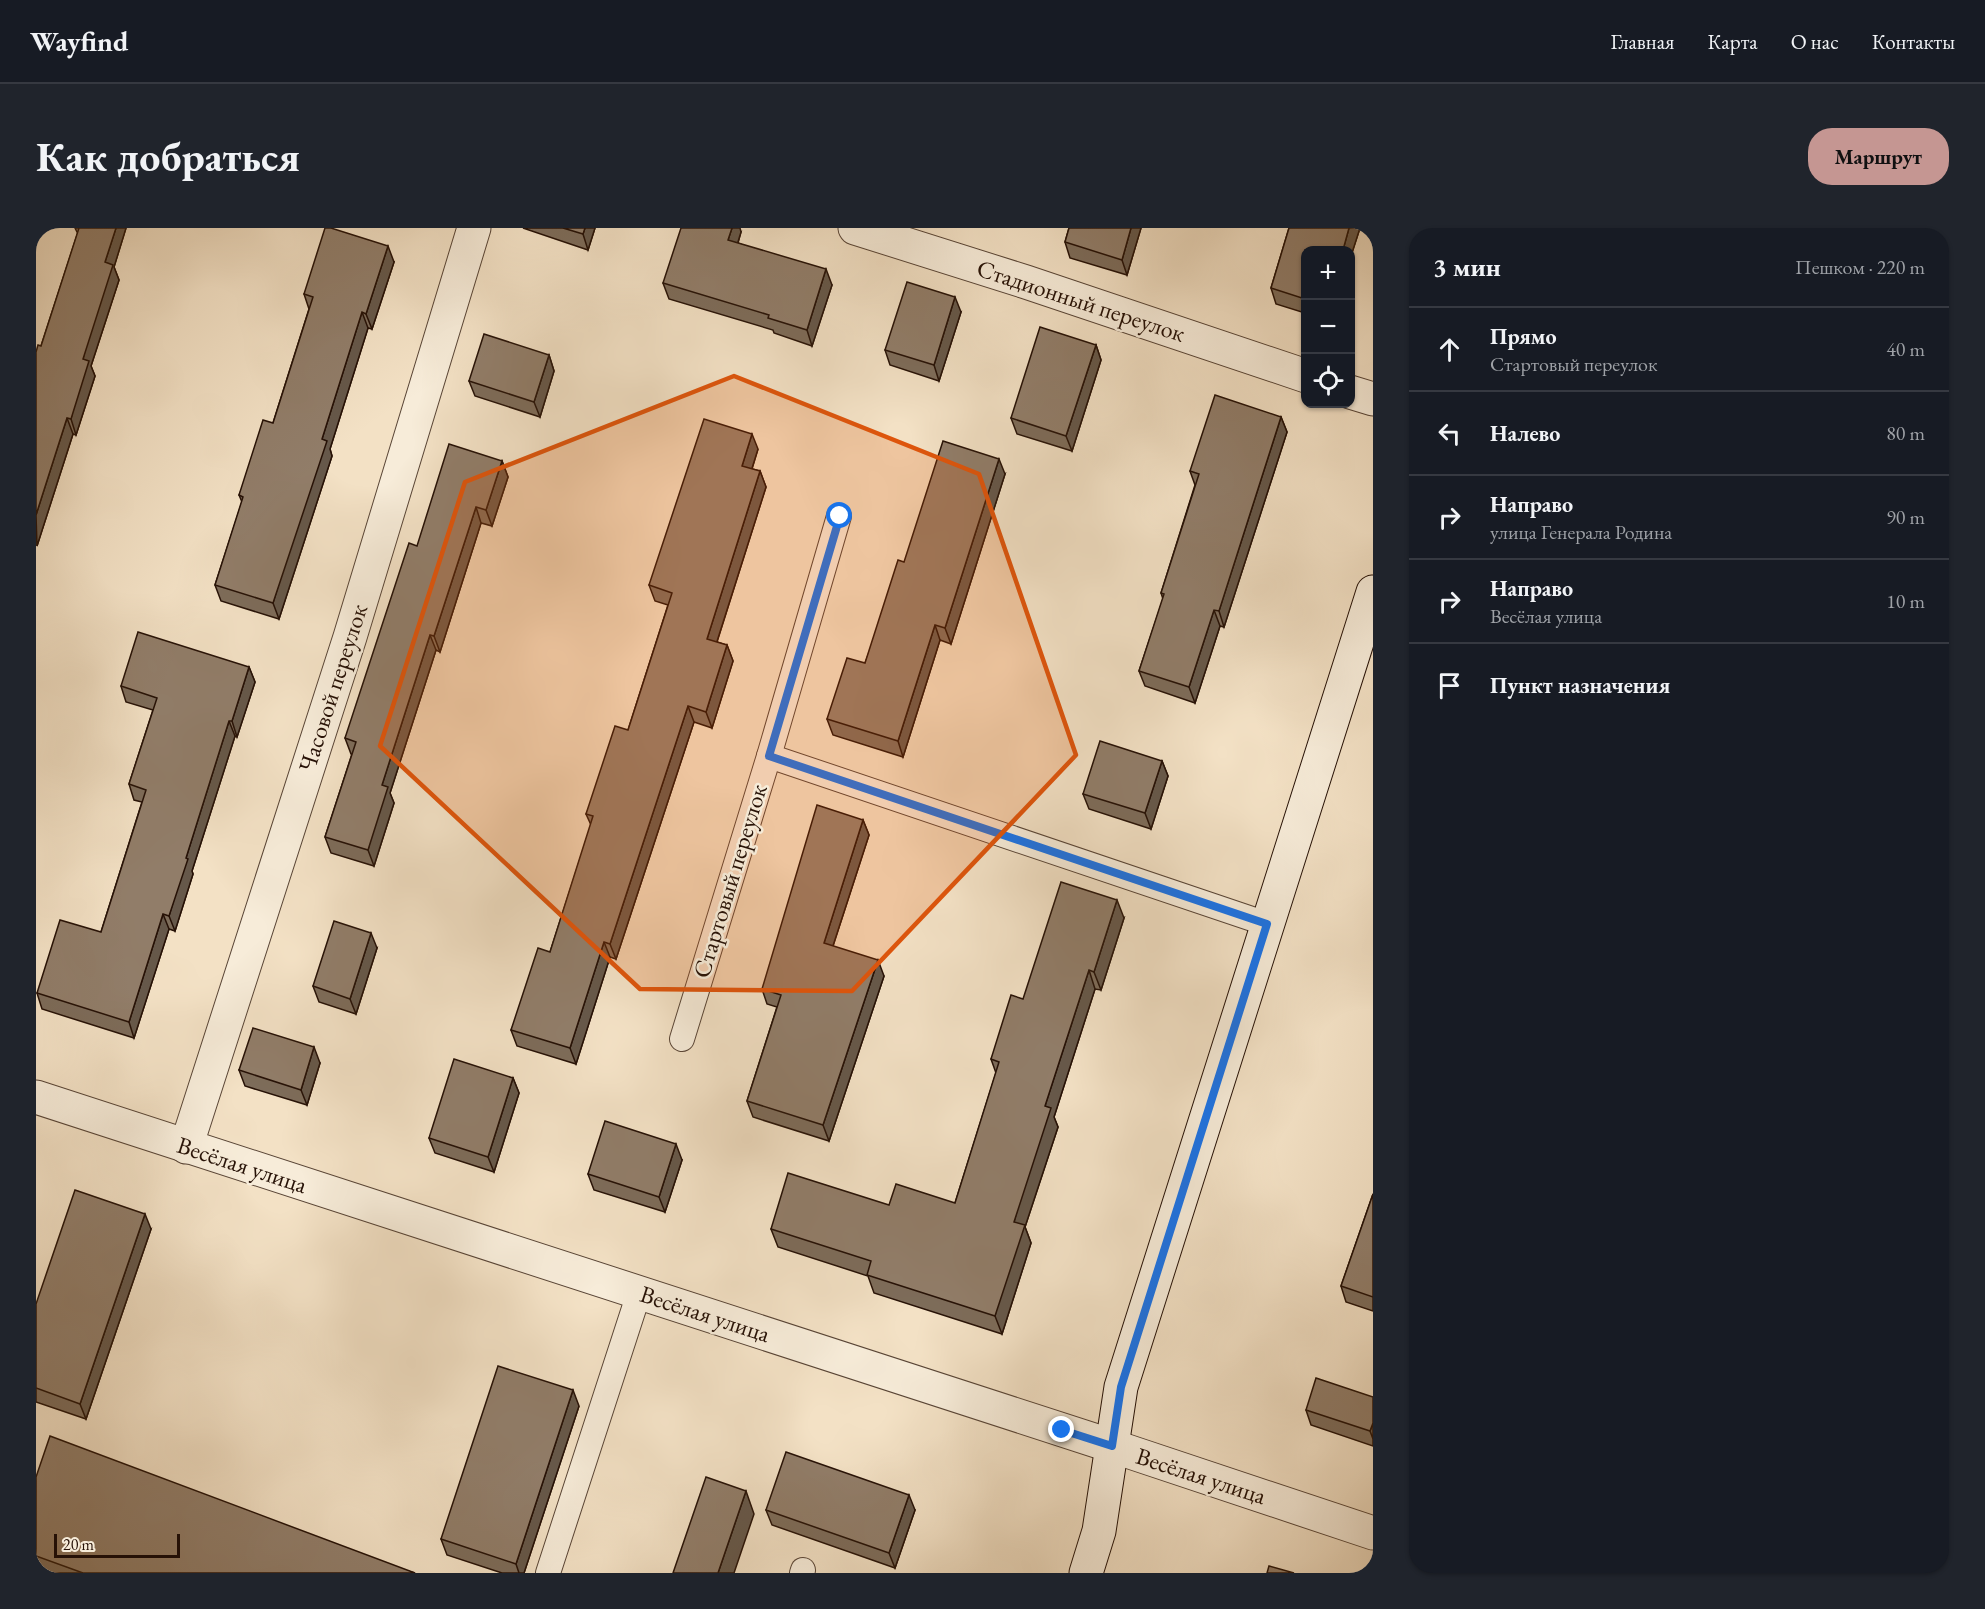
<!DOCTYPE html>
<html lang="ru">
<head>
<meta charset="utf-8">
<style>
  :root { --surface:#171b24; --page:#20242c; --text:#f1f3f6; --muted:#9ea1a6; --line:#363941; --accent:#c59692 }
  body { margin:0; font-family:"EB Garamond",serif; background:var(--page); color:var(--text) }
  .controls { position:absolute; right:18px; top:18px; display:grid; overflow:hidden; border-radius:12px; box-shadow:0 2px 4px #0004 }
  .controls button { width:54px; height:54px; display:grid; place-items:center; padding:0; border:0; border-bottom:2px solid var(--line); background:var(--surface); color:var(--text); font:30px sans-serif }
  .scale { position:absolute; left:18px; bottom:15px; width:126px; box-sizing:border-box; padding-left:6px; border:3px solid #261106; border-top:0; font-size:16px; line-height:21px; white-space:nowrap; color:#261106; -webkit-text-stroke:4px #f7ecd9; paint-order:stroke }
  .stop { position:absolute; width:18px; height:18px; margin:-14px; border:4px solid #1a73e8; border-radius:50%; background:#fff }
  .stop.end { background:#1a73e8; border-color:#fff; box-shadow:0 2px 6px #0008 }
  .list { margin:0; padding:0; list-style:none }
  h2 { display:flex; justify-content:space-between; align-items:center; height:78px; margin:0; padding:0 24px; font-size:26px }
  h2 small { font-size:20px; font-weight:400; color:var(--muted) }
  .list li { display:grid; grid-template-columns:39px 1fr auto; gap:18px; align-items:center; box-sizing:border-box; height:84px; padding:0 24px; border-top:2px solid var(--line) }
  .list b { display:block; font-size:22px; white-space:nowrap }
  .list p { margin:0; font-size:20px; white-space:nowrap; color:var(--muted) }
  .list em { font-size:20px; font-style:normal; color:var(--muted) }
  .icon { flex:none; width:33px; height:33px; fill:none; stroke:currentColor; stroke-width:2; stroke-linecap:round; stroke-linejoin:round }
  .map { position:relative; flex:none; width:1337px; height:1345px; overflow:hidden; border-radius:24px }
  header { display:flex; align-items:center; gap:36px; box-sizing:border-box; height:84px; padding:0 30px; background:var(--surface); border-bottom:2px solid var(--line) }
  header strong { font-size:28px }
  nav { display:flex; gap:33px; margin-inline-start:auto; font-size:21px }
  .intro { display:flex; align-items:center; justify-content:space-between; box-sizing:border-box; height:144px; padding:0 36px }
  h1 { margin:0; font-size:42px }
  .button { padding:15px 27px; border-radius:24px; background:var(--accent); color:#111; font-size:21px; font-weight:700 }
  main { display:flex; gap:36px; padding:0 36px }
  aside { flex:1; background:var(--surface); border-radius:24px; box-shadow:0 2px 4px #0004 }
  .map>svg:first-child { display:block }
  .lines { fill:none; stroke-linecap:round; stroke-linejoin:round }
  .service-casing { stroke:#594536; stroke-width:26 }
  .minor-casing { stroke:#594536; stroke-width:35 }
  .tertiary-casing { stroke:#594536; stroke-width:35 }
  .secondary-casing { stroke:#261106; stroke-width:35 }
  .service { stroke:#f7ecd9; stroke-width:24 }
  .minor { stroke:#f7ecd9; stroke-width:33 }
  .tertiary { stroke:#f7ecd9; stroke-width:33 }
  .secondary { stroke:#f7ecd9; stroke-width:33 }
  .wall { fill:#7d6c5a; stroke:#261106; stroke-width:1.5 }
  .shaded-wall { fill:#66584a; stroke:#261106; stroke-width:1.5 }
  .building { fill:#917d69; stroke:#261106; stroke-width:1.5 }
  .route { stroke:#1a73e8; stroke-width:8 }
  .marked { fill:#de550c; fill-opacity:0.2; stroke:#de550c; stroke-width:4.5; stroke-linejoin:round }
  .labels { text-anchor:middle; stroke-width:5; stroke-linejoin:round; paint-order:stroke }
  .street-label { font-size:24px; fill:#261106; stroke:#f7ecd9 }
</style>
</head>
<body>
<header>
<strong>Wayfind</strong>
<nav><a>Главная</a><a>Карта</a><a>О нас</a><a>Контакты</a></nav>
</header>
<div class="intro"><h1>Как добраться</h1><a class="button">Маршрут</a></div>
<main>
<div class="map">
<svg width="1337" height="1345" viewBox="0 0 1337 1345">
  <rect width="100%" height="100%" fill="#f3e1c5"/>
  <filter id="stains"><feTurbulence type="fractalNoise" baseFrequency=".00333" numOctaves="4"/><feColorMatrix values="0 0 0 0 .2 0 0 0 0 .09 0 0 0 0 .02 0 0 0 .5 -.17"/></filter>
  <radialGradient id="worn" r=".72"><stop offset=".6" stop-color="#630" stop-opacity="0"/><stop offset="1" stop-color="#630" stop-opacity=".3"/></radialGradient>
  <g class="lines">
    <defs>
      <g id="service">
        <path d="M733 528 1231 696"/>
        <path d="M646 811 733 528 803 288"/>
        <path d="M512 1345 603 1065"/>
        <path d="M766 1345 767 1342"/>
      </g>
      <g id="minor">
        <path d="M819 0 990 54 1270 148"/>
        <path d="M1314 164 1337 171"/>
        <path d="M150 919 314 409 438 0"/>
        <path d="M1076 1218 1337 1305"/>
      </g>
      <path id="tertiary" d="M0 869 1076 1218"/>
      <path id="secondary" d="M1050 1345 1063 1303 1085 1159 1337 364"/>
    </defs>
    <use href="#service" class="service-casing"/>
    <use href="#minor" class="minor-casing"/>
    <use href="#tertiary" class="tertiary-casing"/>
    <use href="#secondary" class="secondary-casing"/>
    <use href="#service" class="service"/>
    <use href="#minor" class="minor"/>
    <use href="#tertiary" class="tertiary"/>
    <use href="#secondary" class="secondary"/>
  </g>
  <g class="wall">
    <path d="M39 0H90L78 39 83 52 55 138 59 148 40 207 37 206 1 318 0 124 5 118 42 4H41Z"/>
    <path d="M487 0H559L552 22Z"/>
    <path d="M1033 0H1105L1091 47 1034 30 1029 14Z"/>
    <path d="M1253 0H1324L1314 31 1269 22V85L1240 76 1235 60Z"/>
    <path d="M705 4 702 15 796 57 776 118 738 105 737 102 633 71 627 55Z"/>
    <path d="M358 34 336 101 332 100 294 221 296 228 243 391 185 373 179 357 206 274 203 267 237 195 273 81 268 66Z"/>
    <path d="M925 84 903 153 854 137 849 122Z"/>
    <path d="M1060 117 1065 132 1036 223 981 206 975 190Z"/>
    <path d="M513 127 518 143 504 189 439 168 433 153Z"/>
    <path d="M1245 189 1251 204 1188 399 1184 398 1159 475 1109 458 1103 443 1127 371 1125 365 1159 257 1154 243Z"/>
    <path d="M722 221 716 241 724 243 730 259 681 414 691 417 697 433 676 500 658 494 580 731 574 729 540 836 481 818 475 802 514 724 555 597 550 586 592 502 632 377 619 373 613 357Z"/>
    <path d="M466 233 472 249 456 298 445 295 404 424 400 422 354 565 358 575 338 638 295 625 289 609 316 526H315L309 510Z"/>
    <path d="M969 246 915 416 904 412 867 529 797 507 791 491 829 435 868 334Z"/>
    <path d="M213 439 219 454 201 509 199 508 156 643 157 646 139 703 133 701 98 810 6 781 1 765 65 704 106 574 98 572 93 556 117 482 90 474 85 458Z"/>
    <path d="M1126 533 1132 548 1115 601 1053 581 1047 566Z"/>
    <path d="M827 592 833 607 797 718 848 748 793 913 717 889 711 873 741 779 731 776 726 761Z"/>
    <path d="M1088 690 1065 762 1059 761 1018 889 1022 899 989 999 995 1015 966 1106 838 1065 832 1048 742 1019 735 1001 853 977 919 975 960 845 955 831 987 771Z"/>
    <path d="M341 720 320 786 283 774 277 758Z"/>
    <path d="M284 835 271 877 209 858 203 842Z"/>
    <path d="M477 850 483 865 458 944 399 925 393 910Z"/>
    <path d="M646 932 629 984 558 962 552 946Z"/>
    <path d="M1337 966V1083L1310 1074 1305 1058Z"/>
    <path d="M115 1001 50 1191 0 1174V1076Z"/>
    <path d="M1337 1169V1218L1275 1197 1270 1182Z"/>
    <path d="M543 1178 488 1345H466L411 1327 405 1311Z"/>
    <path d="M0 1249 379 1345H0Z"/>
    <path d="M730 1282H879L859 1340 736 1297Z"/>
  </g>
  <g class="shaded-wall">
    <path d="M80 0H90L78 39 83 52 55 138 59 148 40 207 35 191 47 131 69 34Z"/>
    <path d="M549 0H559L552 22 547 6Z"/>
    <path d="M696 0H704L705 4 698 27 692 12Z"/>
    <path d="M1095 0H1105L1091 47 1086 32Z"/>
    <path d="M1313 0H1324L1314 31V22H1307Z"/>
    <path d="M352 18 358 34 336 101 330 86Z"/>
    <path d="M790 41 796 57 776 118 771 102Z"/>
    <path d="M919 69 925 84 903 153 898 137Z"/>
    <path d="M326 84 332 100 294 221 296 228 243 391 237 375 286 211Z"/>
    <path d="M1060 117 1065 132 1036 223 1030 208Z"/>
    <path d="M513 127 518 143 504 189 498 174Z"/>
    <path d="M1245 189 1251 204 1188 399 1183 383Z"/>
    <path d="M31 190 37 206 1 318 0 287Z"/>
    <path d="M716 206 722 221 712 253 706 238Z"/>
    <path d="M963 231 969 246 915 416 909 400Z"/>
    <path d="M466 233 472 249 456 298 450 282Z"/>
    <path d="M724 243 730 259 677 426 671 411Z"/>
    <path d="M440 279 445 295 404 424 398 408Z"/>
    <path d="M1178 382 1184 398 1159 475 1153 459Z"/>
    <path d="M899 397 904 412 867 529 862 513Z"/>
    <path d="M394 407 400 422 354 565 358 575 338 638 332 622 346 557Z"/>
    <path d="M691 417 697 433 676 500 670 484Z"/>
    <path d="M213 439 219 454 201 509 196 493Z"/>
    <path d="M652 478 658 494 580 731 574 716Z"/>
    <path d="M193 493 199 508 156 643 157 646 139 703 133 688 150 630Z"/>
    <path d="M1126 533 1132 548 1115 601 1109 585Z"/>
    <path d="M827 592 833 607 793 730 788 715Z"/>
    <path d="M1081 672 1088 690 1065 762 1058 744Z"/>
    <path d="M127 686 133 701 98 810 93 794Z"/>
    <path d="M335 705 341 720 320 786 314 771Z"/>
    <path d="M568 714 574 729 540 836 534 820Z"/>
    <path d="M842 732 848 748 793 913 787 897Z"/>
    <path d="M1053 742 1059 761 1018 889 1022 899 989 999 995 1015 966 1106 959 1088 978 994 1009 878Z"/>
    <path d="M278 819 284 835 271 877 265 862Z"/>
    <path d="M477 850 483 865 458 944 452 929Z"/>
    <path d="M640 916 646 932 629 984 623 969Z"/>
    <path d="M109 986 115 1001 50 1191 44 1176Z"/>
    <path d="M537 1162 543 1178 488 1345H483L480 1336Z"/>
    <path d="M1337 1195V1211L1334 1203Z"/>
    <path d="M710 1263 718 1286 698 1345H682Z"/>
    <path d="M873 1267 879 1282 859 1340 853 1325Z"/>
  </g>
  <g class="building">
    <path d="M43 0H80L69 34 77 37 47 131 53 133 35 191 31 190 0 287V124L2 117 5 118Z"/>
    <path d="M289 0H295L352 18 330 86 326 84 286 211 291 213 237 375 179 357 207 269 203 267 227 192 237 195 277 69 268 66Z"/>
    <path d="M527 0H549L547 6Z"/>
    <path d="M645 0H696L692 12 790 41 771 102 732 90 733 87 627 55Z"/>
    <path d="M1033 0H1095L1086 32 1029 14Z"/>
    <path d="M1253 0H1313L1307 22H1269V71L1235 60Z"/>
    <path d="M871 54 919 69 898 137 849 122Z"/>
    <path d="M1004 99 1060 117 1030 208 975 190Z"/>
    <path d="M448 106 513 127 498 174 433 153Z"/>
    <path d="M1179 167 1245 189 1183 383 1178 382 1153 459 1103 443 1128 366 1125 365 1163 246 1154 243Z"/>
    <path d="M668 191 716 206 706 238 724 243 671 411 691 417 670 484 652 478 574 716 568 714 534 820 475 802 502 720 514 724 557 588 550 586 579 498 592 502 636 365 613 357Z"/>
    <path d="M907 213 963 231 909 400 899 397 862 513 791 491 811 430 829 435 862 332 868 334Z"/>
    <path d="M413 216 466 233 450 282 440 279 398 408 394 407 346 557 352 559 332 622 289 609 320 514 309 510 373 315 381 318Z"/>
    <path d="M102 404 213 439 196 493H193L150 630 152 631 133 688 127 686 93 794 1 765 24 692 65 704 110 562 93 556 121 470 85 458Z"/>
    <path d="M1064 513 1126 533 1109 585 1047 566Z"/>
    <path d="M781 577 827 592 788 715 842 732 787 897 711 873 745 767 726 761Z"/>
    <path d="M1025 654 1081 672 1058 744 1053 742 1009 878 1015 880 978 994 989 997 959 1088 831 1047 835 1033 735 1001 752 945 853 977 860 956 919 975 963 834 955 831 975 767 987 771Z"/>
    <path d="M298 693 335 705 314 771 277 758Z"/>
    <path d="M217 800 278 819 265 862 203 842Z"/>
    <path d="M418 831 477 850 452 929 393 910Z"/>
    <path d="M569 893 640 916 623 969 552 946Z"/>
    <path d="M39 962 109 986 44 1176 0 1160V1076Z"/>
    <path d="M1337 966V1069L1305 1058Z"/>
    <path d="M462 1138 537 1162 480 1336 405 1311Z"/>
    <path d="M1280 1150 1337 1169V1195L1334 1203 1270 1182Z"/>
    <path d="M14 1208 379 1345H47L0 1328V1249Z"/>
    <path d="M750 1224 873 1267 853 1325 730 1282Z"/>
    <path d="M670 1249 710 1263 682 1345H637Z"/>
    <path d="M1233 1338 1258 1345H1231Z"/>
  </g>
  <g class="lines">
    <path class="route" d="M804 288 733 528 1231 696 1085 1159 1076 1218 1026 1202"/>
  </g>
  <path class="marked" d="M698 148 943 246 1040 527 816 763 604 761 344 518 429 254Z"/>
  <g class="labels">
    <g class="street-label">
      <text transform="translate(1045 73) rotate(18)" y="8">Стадионный переулок</text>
      <text transform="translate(297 460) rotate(-72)" y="8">Часовой переулок</text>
      <text transform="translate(694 653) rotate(-73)" y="8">Стартовый переулок</text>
      <text transform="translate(206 937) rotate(18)" y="8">Весёлая улица</text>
      <text transform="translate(669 1086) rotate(18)" y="8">Весёлая улица</text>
      <text transform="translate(1165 1248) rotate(18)" y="8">Весёлая улица</text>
    </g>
  </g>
  <rect width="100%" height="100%" filter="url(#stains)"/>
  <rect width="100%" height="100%" fill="url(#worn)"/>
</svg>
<div class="controls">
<button>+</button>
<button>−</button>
<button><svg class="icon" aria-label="locate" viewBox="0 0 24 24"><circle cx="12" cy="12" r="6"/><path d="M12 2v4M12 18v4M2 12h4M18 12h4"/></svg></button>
</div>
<div class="scale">20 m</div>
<div class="stop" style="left:804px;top:288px"></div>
<div class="stop end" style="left:1026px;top:1202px"></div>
</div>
<aside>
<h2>3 мин<small>Пешком · 220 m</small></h2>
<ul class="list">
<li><svg class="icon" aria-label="ahead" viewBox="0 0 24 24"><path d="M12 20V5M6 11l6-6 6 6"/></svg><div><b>Прямо</b><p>Стартовый переулок</p></div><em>40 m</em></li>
<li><svg class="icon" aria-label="left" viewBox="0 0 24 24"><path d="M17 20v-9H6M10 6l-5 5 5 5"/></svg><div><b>Налево</b></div><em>80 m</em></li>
<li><svg class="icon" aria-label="right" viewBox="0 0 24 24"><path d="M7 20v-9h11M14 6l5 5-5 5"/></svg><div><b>Направо</b><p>улица Генерала Родина</p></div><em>90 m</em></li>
<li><svg class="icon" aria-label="right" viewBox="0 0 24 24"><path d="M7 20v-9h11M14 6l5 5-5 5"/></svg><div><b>Направо</b><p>Весёлая улица</p></div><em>10 m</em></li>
<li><svg class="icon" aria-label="arrive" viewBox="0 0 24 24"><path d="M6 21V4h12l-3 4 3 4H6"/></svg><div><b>Пункт назначения</b></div></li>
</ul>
</aside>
</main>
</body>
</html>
